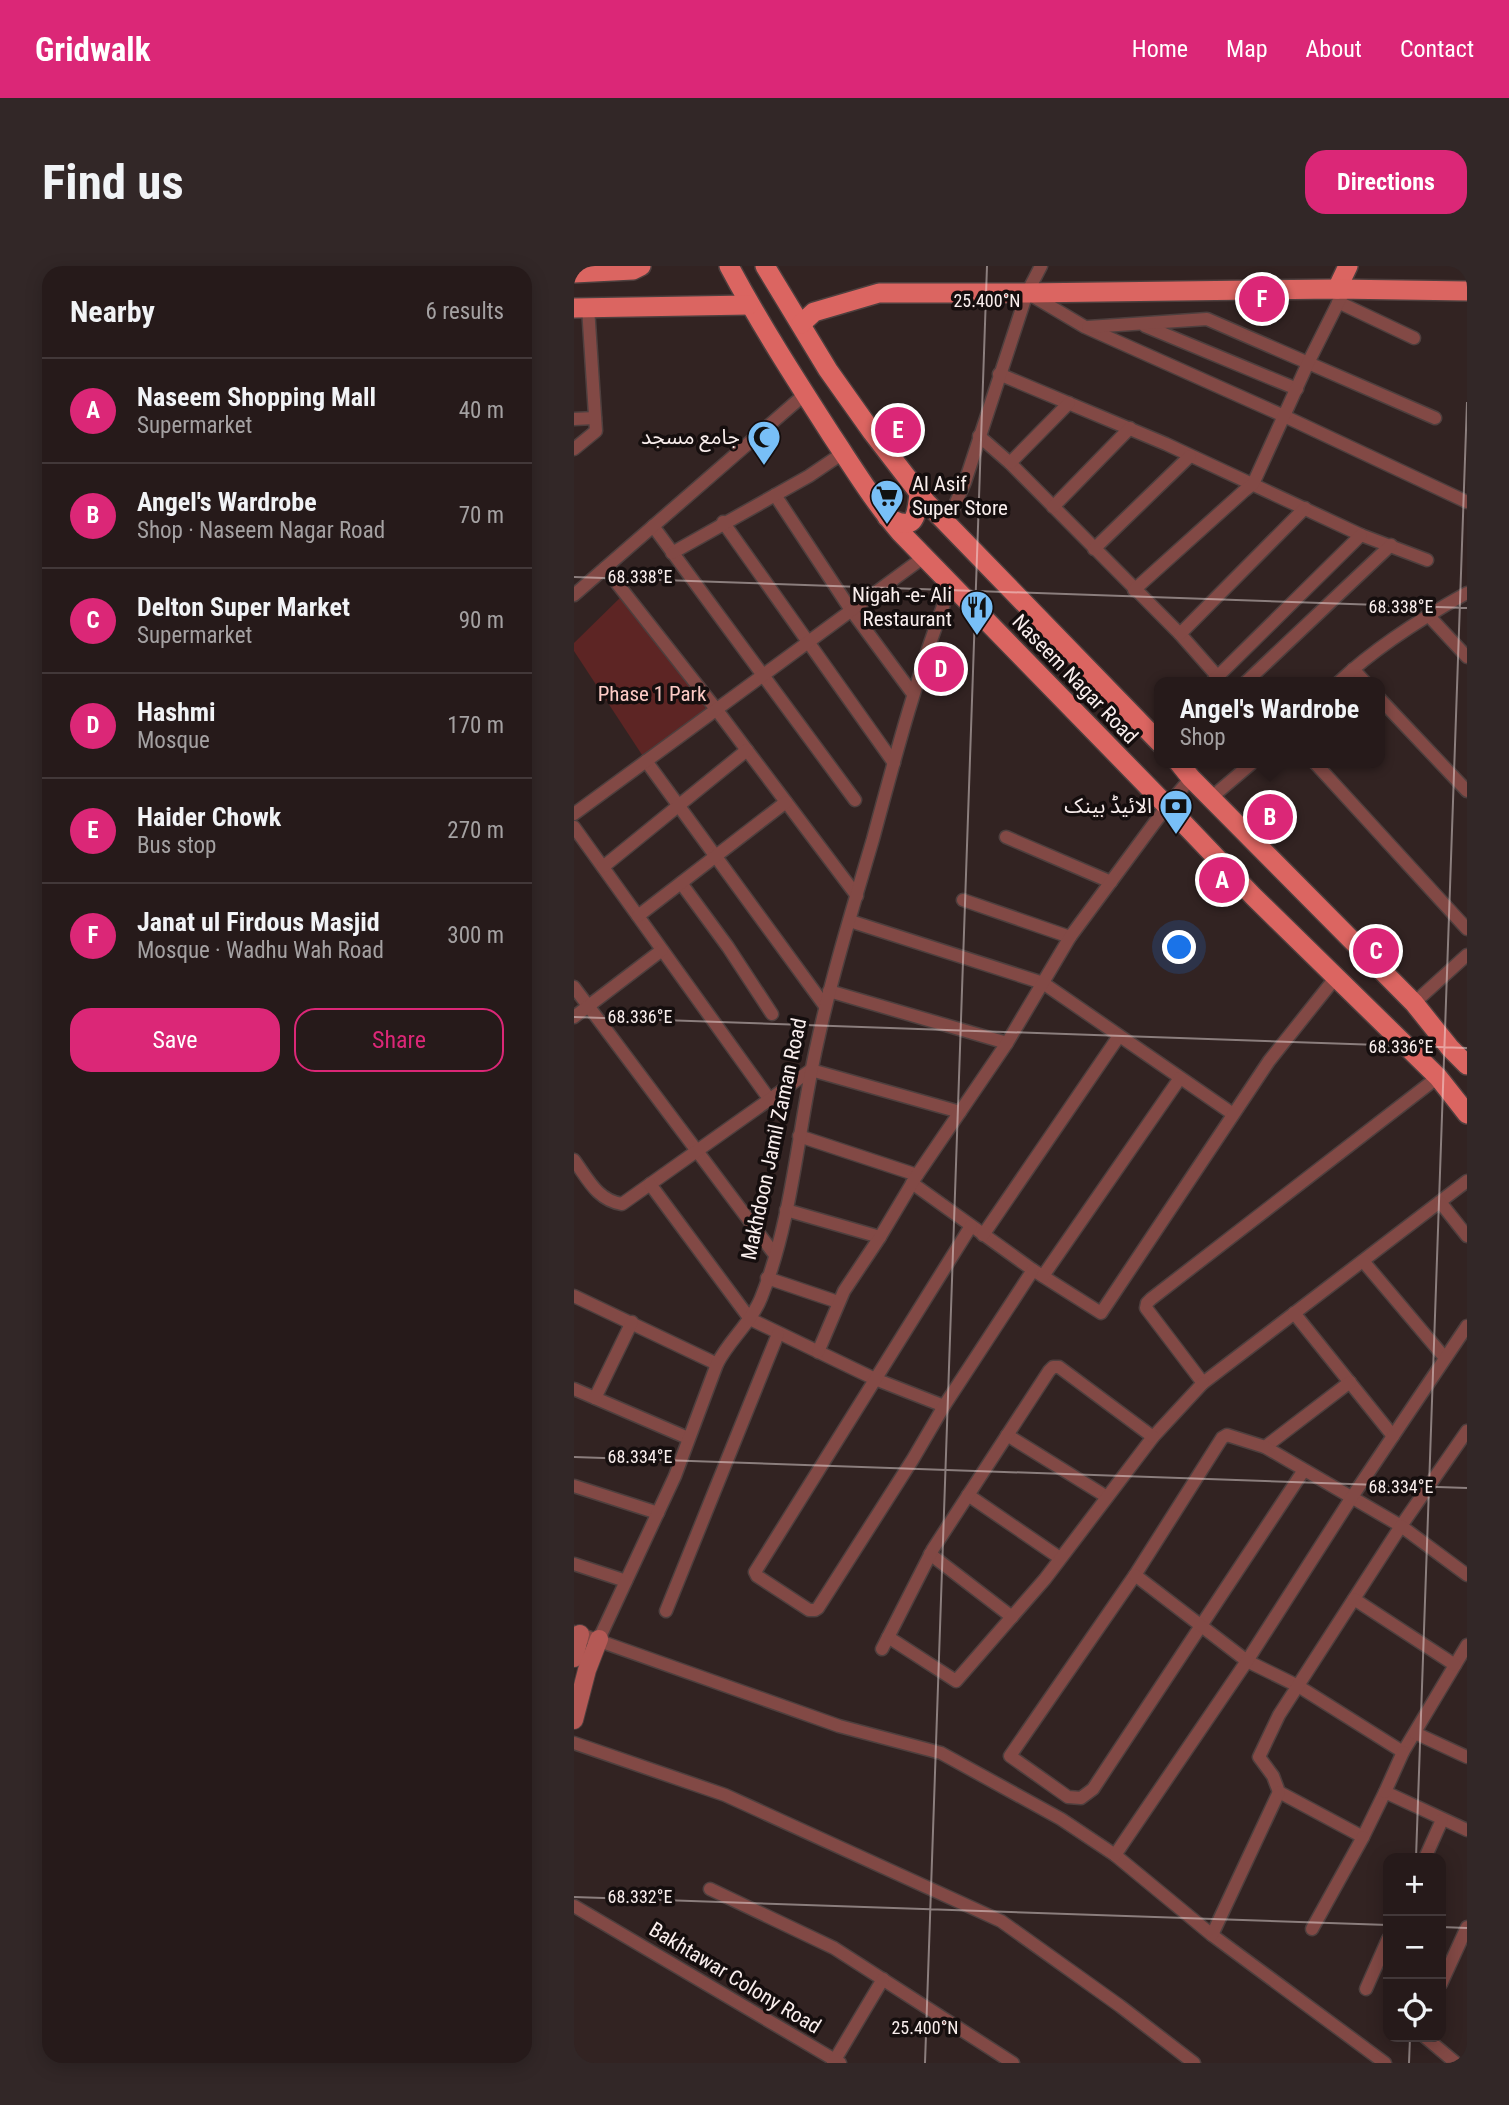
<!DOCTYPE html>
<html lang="en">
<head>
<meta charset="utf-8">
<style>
  :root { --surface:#261a1a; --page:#322727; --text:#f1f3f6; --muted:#a4a1a2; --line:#423839; --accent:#db2777 }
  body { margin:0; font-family:"Roboto Condensed","Noto Sans Arabic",sans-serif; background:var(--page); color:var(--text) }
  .controls { position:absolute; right:21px; bottom:21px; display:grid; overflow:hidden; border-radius:14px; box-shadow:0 4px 18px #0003 }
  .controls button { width:63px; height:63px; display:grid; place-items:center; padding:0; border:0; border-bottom:2px solid var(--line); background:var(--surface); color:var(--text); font:35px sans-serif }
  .you { position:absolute; left:606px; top:682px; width:24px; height:24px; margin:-18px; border:5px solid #fff; border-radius:50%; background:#1a73e8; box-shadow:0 0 0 10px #1a73e833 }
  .badge { display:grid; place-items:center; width:46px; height:46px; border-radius:50%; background:var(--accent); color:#fff; font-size:23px; font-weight:700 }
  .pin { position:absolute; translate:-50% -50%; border:4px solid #fff; box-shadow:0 2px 7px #0006 }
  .popup { position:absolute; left:580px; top:411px; width:231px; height:91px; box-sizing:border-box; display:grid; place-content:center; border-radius:14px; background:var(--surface); filter:drop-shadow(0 2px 5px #0005); font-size:23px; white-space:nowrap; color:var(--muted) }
  .popup b { font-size:26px; color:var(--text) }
  .popup::after { content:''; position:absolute; left:50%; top:100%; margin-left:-14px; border:14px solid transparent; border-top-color:var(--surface) }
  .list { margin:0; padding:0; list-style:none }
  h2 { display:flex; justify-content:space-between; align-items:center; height:91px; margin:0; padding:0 28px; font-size:30px }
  h2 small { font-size:23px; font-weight:400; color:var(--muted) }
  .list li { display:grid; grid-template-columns:46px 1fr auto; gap:21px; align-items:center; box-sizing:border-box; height:105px; padding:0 28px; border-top:2px solid var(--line) }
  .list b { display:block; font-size:26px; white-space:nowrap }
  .list p { margin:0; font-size:23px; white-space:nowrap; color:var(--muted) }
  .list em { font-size:23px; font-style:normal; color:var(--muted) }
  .actions { display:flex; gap:14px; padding:21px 28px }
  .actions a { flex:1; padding:16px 0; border:2px solid var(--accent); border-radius:21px; text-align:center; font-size:24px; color:var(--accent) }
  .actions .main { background:var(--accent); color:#fff }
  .icon { flex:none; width:38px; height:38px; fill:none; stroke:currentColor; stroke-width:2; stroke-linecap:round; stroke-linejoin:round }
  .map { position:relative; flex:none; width:893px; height:1797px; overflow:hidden; border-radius:21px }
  header { display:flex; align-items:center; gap:42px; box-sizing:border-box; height:98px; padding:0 35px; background:var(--accent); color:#fff }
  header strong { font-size:33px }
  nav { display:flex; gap:38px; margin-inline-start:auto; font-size:24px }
  .intro { display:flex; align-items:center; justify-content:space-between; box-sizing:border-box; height:168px; padding:0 42px }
  h1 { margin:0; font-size:49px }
  .button { padding:18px 32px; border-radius:21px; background:var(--accent); color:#fff; font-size:24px; font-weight:700 }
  main { display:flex; gap:42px; padding:0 42px }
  aside { flex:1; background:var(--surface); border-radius:21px; box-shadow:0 4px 18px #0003 }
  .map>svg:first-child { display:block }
  .green { fill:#5d2524 }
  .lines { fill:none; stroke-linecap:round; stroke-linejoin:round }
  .street-casing { stroke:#4e3f3e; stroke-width:15 }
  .secondary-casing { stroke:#4e3f3e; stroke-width:20 }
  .primary-casing { stroke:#4e3f3e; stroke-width:22 }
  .street { stroke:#824945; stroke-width:12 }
  .secondary { stroke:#b45955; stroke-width:18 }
  .primary { stroke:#db6561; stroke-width:19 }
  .ticks { fill:none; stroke:#f9eeed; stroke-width:2; stroke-opacity:0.45 }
  .labels { text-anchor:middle; stroke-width:7; stroke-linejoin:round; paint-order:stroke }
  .poi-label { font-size:21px; fill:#f9eeed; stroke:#150e0e; text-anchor:end }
  .street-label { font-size:21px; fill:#f9eeed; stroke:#150e0e }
  .park-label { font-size:21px; fill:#fdcbc6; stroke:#150e0e }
  .ticks-label { font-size:18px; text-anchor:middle; fill:#f9eeed; stroke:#150e0e; stroke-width:7; stroke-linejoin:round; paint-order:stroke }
</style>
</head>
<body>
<header>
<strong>Gridwalk</strong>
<nav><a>Home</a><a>Map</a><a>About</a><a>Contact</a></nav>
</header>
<div class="intro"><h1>Find us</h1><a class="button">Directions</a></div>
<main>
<aside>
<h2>Nearby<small>6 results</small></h2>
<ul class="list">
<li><span class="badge">A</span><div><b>Naseem Shopping Mall</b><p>Supermarket</p></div><em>40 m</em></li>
<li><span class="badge">B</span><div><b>Angel's Wardrobe</b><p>Shop · Naseem Nagar Road</p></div><em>70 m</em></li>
<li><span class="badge">C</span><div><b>Delton Super Market</b><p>Supermarket</p></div><em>90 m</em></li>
<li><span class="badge">D</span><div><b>Hashmi</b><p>Mosque</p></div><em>170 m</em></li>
<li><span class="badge">E</span><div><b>Haider Chowk</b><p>Bus stop</p></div><em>270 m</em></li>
<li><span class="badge">F</span><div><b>Janat ul Firdous Masjid</b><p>Mosque · Wadhu Wah Road</p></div><em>300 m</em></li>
</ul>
<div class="actions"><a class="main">Save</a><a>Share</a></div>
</aside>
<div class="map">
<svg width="893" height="1797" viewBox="0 0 893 1797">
  <rect width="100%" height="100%" fill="#322322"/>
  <path class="green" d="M51 327 142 443 72 495 0 385V377Z"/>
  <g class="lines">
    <defs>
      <g id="street">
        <path d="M457 29 511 61 710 150 893 236"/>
        <path d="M764 36 840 72"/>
        <path d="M571 60 723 123"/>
        <path d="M514 61 633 53 861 152"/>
        <path d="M425 108 592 178 787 269 853 294"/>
        <path d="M0 153 21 152"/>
        <path d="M405 170 436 197 606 368 644 411"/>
        <path d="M0 183 22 165 14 41"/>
        <path d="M436 197 495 137"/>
        <path d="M201 229 277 344 339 428"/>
        <path d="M479 241 556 162"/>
        <path d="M149 256 320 497"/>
        <path d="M373 257 391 216 453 27 467 0"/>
        <path d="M79 260 281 534"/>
        <path d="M520 283 616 190"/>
        <path d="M98 287 235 210 269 187"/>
        <path d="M31 302 142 443 283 630"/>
        <path d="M560 324 670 225 679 218 734 97 771 23"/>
        <path d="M0 329 231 128"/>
        <path d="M854 349 893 391"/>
        <path d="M606 368 731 242"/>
        <path d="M779 403 791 416"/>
        <path d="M638 416 787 269"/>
        <path d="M672 416 817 279"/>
        <path d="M765 416C802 381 848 352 893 327"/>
        <path d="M806 433 893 525"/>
        <path d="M72 495 251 740"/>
        <path d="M741 497 893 663"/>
        <path d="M638 531 678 497"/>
        <path d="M0 548 350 291"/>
        <path d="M0 561 196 834"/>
        <path d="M432 571 537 616"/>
        <path d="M29 601 173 484"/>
        <path d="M107 617 154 681 198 748"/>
        <path d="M389 634 496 671"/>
        <path d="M64 650 212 536"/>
        <path d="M276 655 469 717 659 848"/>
        <path d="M0 721 201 989"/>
        <path d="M255 725 433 777"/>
        <path d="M840 737 893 689"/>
        <path d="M0 751 88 684"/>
        <path d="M864 811 577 1033 573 1037 572 1042 629 1117 893 915"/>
        <path d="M225 870 343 909"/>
        <path d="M0 894C14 913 23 934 48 938L237 804 386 846"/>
        <path d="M338 917 459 1004 527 1047 695 795 762 711"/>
        <path d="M76 918 176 1053 301 1113 370 1140"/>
        <path d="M866 936 893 970"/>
        <path d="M212 944 306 971"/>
        <path d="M397 960 181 1306 183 1310 235 1344H241L244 1342 339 1193 370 1140 459 1004"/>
        <path d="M409 969 545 770"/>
        <path d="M789 995 871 1092"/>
        <path d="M469 1010 606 812"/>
        <path d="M193 1012 264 1036"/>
        <path d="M0 1030 143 1098"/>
        <path d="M720 1047 819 1170"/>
        <path d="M244 1086 270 1025 306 971 343 909 433 777 496 671 593 540 617 512"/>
        <path d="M0 1123 114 1172"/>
        <path d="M21 1132 58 1056"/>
        <path d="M433 1169 533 1231"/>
        <path d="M691 1181 776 1116"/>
        <path d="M730 1204 519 1523 507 1532 494 1531 436 1490 561 1309 648 1172 653 1169 691 1181 827 1260 893 1165"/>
        <path d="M0 1220 84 1247"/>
        <path d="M394 1229 486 1292"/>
        <path d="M356 1288 438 1351"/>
        <path d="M0 1298 52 1315"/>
        <path d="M561 1309 673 1395 724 1420 829 1486 893 1379"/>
        <path d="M893 1309 827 1260 705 1449 685 1491 699 1510 705 1526 789 1571 811 1526 893 1564"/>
        <path d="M780 1333 881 1399"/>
        <path d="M92 1345 204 1068"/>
        <path d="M0 1366 265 1460 367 1487 487 1553 541 1589 638 1669 811 1797"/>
        <path d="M314 1371 382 1415 471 1313 579 1171 629 1117"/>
        <path d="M25 1373 101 1210 143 1098C155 1074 177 1057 187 1032 219 953 224 861 243 778 258 709 279 641 299 573 322 487 345 402 377 319"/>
        <path d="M308 1383 359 1283 475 1105 479 1101H485L579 1171"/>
        <path d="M841 1467 893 1491"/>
        <path d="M0 1477 151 1529 427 1655 546 1740 620 1797"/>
        <path d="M811 1526 829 1486"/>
        <path d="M541 1589 673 1395 778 1231 893 1060"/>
        <path d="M851 1592 868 1554"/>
        <path d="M136 1623 260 1682 439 1797"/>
        <path d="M0 1640 266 1797"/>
        <path d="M738 1663 789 1571"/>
        <path d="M638 1669 705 1526"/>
        <path d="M867 1718 893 1661"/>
        <path d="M792 1723 814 1673"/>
        <path d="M851 1771 882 1797"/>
        <path d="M259 1797 309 1713"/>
      </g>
      <g id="secondary">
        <path d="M0 1392 6 1368"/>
        <path d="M0 1454 13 1404 25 1373"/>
      </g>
      <g id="primary">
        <path d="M155 0C186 58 222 114 258 170 280 203 300 236 326 266L593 540 679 630 864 811 893 848"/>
        <path d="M191 0 254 104 298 166 352 236 586 477"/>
        <path d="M0 7 59 4 67 0"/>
        <path d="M763 23 774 0"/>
        <path d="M0 42 175 39"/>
        <path d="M227 58 240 46 305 27H453L763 23 893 25"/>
        <path d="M313 251C341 266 342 253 345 228"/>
        <path d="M605 497 617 512 840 737 876 782 893 799"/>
      </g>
    </defs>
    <use href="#street" class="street-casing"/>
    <use href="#secondary" class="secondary-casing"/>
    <use href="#primary" class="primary-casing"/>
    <use href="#street" class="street"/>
    <use href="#secondary" class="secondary"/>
    <use href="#primary" class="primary"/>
  </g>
  <path class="ticks" d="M0 311 893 342M0 751 893 782M0 1191 893 1222M842 1592 893 136M0 1631 814 1659M867 1661 893 1662M351 1797 413 0M835 1797 836 1771"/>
  <defs>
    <symbol id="mosque-pin" viewBox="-11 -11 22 30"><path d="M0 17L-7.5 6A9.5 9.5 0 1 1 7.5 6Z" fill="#78bff7" stroke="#150e0e"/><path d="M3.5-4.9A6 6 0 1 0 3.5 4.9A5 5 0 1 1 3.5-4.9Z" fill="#111"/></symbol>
    <symbol id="supermarket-pin" viewBox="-11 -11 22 30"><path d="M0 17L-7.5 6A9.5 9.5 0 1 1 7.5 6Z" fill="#78bff7" stroke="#150e0e"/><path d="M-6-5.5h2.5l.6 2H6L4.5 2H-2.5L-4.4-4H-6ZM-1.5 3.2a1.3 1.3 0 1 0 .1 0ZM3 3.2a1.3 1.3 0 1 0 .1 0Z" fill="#111"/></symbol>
    <symbol id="restaurant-pin" viewBox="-11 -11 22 30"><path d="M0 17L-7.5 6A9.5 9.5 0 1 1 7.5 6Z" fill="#78bff7" stroke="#150e0e"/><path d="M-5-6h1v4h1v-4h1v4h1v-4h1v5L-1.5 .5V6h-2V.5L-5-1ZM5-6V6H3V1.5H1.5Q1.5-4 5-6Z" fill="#111"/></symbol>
    <symbol id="bank-pin" viewBox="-11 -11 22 30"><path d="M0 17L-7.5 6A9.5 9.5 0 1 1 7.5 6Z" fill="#78bff7" stroke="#150e0e"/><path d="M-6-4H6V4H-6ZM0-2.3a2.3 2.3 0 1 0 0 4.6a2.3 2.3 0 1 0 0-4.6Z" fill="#111"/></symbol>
  </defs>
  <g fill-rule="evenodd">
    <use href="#mosque-pin" x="171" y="152" width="38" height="52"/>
    <use href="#supermarket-pin" x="294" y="211" width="38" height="52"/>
    <use href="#restaurant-pin" x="384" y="322" width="38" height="52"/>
    <use href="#bank-pin" x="583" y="521" width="38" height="52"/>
  </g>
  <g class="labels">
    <g class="poi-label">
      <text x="166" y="178">جامع مسجد</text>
      <text x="338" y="225" text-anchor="start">Al Asif<tspan x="338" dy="24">Super Store</tspan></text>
      <text x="378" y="336">Nigah -e- Ali<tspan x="378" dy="24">Restaurant</tspan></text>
      <text x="578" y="547">الائیڈ بینک</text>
    </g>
    <g class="street-label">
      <text transform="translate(501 413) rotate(46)" y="7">Naseem Nagar Road</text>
      <text transform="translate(200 873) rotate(-78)" y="7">Makhdoon Jamil Zaman Road</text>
      <text transform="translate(161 1712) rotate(31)" y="7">Bakhtawar Colony Road</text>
    </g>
    <g class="park-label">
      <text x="78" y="435">Phase 1 Park</text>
    </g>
  </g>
  <g class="ticks-label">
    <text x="413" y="41">25.400°N</text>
    <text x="66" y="317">68.338°E</text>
    <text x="827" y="347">68.338°E</text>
    <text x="66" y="757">68.336°E</text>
    <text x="827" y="787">68.336°E</text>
    <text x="66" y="1197">68.334°E</text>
    <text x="827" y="1227">68.334°E</text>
    <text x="66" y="1637">68.332°E</text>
    <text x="351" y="1768">25.400°N</text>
  </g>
</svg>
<div class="controls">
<button>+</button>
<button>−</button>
<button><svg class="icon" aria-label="locate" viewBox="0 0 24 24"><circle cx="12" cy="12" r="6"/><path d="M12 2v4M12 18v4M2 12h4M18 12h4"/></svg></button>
</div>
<div class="you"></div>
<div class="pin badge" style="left:648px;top:614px">A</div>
<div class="pin badge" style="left:696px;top:551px">B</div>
<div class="popup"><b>Angel's Wardrobe</b>Shop</div>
<div class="pin badge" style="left:802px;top:685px">C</div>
<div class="pin badge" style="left:367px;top:403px">D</div>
<div class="pin badge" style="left:324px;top:164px">E</div>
<div class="pin badge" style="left:688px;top:33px">F</div>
</div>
</main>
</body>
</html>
